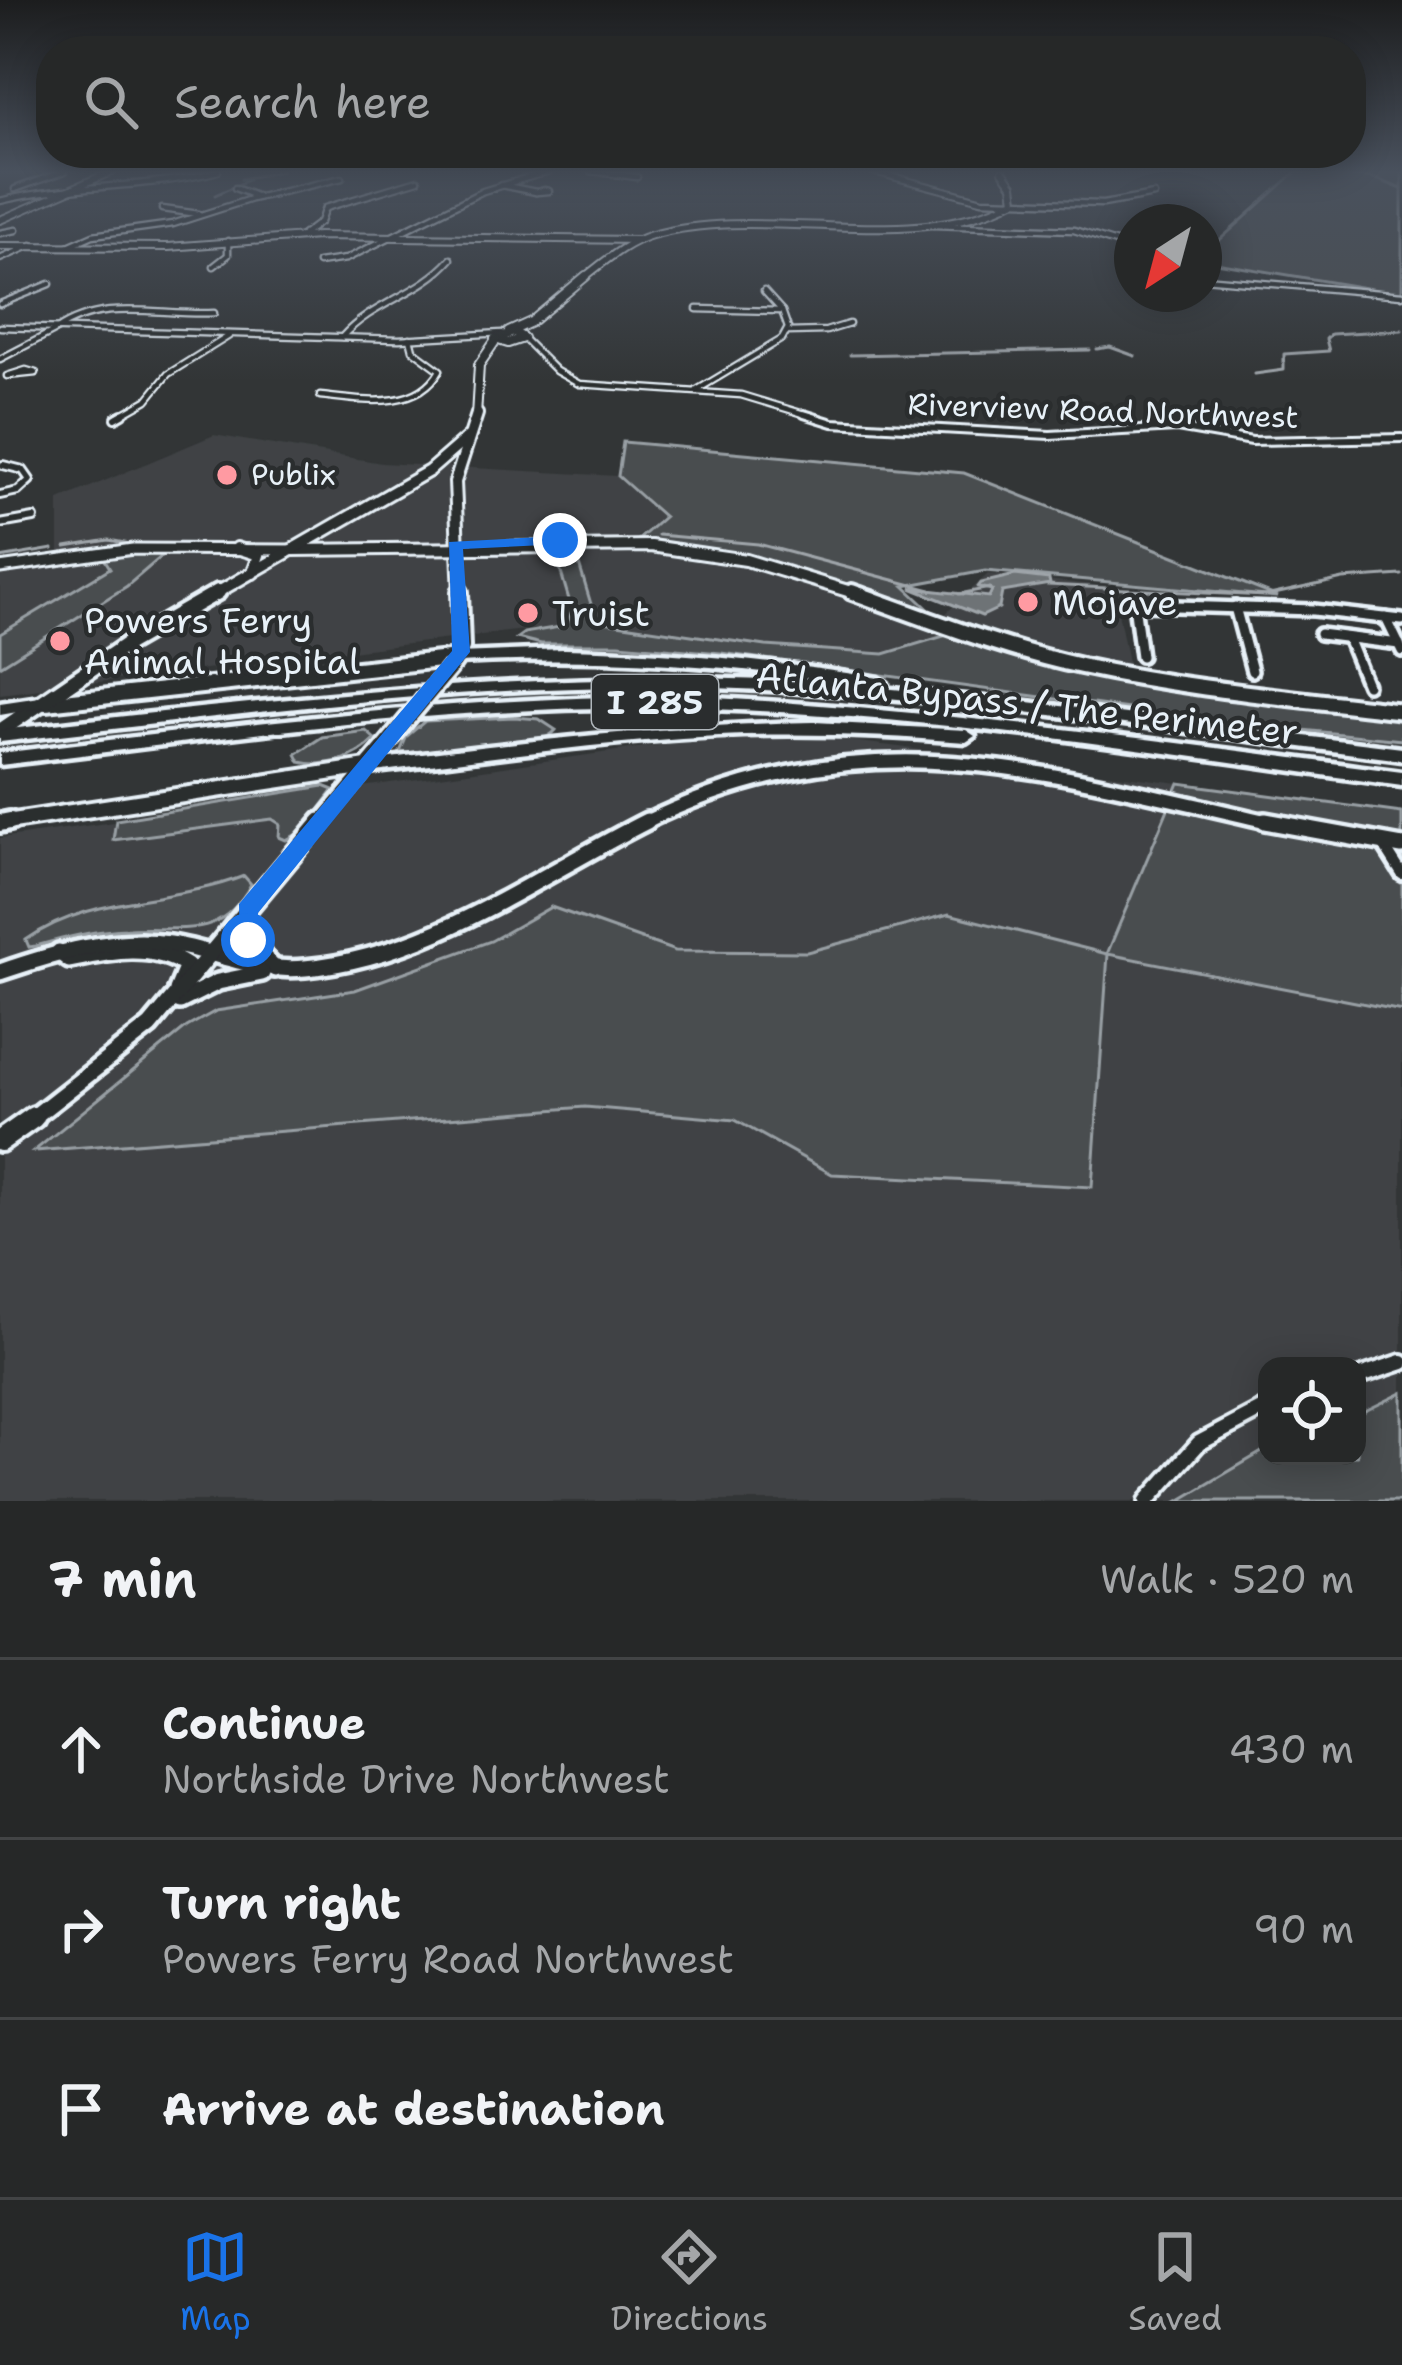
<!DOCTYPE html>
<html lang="en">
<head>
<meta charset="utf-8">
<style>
  :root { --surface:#262828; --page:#323434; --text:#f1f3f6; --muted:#a4a6a8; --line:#424445; --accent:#1a73e8 }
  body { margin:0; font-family:"Shantell Sans",sans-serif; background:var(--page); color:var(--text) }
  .controls { position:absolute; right:36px; bottom:36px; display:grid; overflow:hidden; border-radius:24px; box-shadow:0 6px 30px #0003 }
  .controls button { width:108px; height:108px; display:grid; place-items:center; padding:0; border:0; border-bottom:3px solid var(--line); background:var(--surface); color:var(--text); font:60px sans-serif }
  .compass { position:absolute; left:1114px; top:204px; width:108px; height:108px; border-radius:50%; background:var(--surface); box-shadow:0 6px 30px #0003; rotate:216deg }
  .stop { position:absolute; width:36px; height:36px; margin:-27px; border:9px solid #1a73e8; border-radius:50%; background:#fff }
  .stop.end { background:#1a73e8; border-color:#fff; box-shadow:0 3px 12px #0008 }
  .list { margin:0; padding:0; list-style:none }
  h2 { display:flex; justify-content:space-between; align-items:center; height:156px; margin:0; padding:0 48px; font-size:51px }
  h2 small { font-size:39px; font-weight:400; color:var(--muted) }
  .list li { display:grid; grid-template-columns:78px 1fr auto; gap:36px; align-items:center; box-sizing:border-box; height:180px; padding:0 48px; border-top:3px solid var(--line) }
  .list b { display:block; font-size:45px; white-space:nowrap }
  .list p { margin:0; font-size:39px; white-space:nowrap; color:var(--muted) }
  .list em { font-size:39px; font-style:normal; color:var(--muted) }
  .icon { flex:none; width:66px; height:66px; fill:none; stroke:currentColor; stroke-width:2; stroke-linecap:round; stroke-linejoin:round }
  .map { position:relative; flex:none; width:1402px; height:1501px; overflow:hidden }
  .search { position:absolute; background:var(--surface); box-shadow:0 6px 30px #0003; left:36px; right:36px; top:36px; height:132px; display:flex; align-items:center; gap:30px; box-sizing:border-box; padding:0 42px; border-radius:48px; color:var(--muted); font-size:45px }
  .sheet { height:696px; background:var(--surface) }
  nav { display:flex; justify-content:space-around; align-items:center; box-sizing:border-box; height:168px; border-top:3px solid var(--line); background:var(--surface); font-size:33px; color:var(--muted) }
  nav a { display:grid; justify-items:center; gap:6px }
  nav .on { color:var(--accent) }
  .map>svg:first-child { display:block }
  .built { fill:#3f4244; fill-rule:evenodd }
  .green { fill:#494d4f; stroke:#989fa4; stroke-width:3 }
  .water { fill:#6e7376; stroke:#9fa5aa; stroke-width:3 }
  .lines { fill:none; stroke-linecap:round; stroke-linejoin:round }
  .stream { stroke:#9fa5aa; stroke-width:3 }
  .minor-far4-casing { stroke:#e8f1f8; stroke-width:9 }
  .minor-far3-casing { stroke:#e8f1f8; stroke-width:12 }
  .minor-far2-casing { stroke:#e8f1f8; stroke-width:18 }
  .minor-far1-casing { stroke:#e8f1f8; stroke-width:20 }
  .minor-casing { stroke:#e8f1f8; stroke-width:22 }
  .tertiary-far4-casing { stroke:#e8f1f8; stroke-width:10 }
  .tertiary-far3-casing { stroke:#e8f1f8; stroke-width:15 }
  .tertiary-far2-casing { stroke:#e8f1f8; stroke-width:21 }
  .tertiary-far1-casing { stroke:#e8f1f8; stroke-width:24 }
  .tertiary-casing { stroke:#e8f1f8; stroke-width:28 }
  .secondary-far4-casing { stroke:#e8f1f8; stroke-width:10 }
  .secondary-far3-casing { stroke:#e8f1f8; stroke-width:12 }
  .secondary-far2-casing { stroke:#e8f1f8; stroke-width:16 }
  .secondary-far1-casing { stroke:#e8f1f8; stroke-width:22 }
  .secondary-casing { stroke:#e8f1f8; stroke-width:26 }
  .motorway-casing { stroke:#e8f1f8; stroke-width:9 }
  .minor-far4 { stroke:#2a2d2e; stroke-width:4.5 }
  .minor-far3 { stroke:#2a2d2e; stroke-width:6 }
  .minor-far2 { stroke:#2a2d2e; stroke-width:9 }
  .minor-far1 { stroke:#2a2d2e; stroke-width:10 }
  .minor { stroke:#2a2d2e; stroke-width:14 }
  .tertiary-far4 { stroke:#2a2d2e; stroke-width:6 }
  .tertiary-far3 { stroke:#2a2d2e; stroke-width:9 }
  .tertiary-far2 { stroke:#2a2d2e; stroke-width:12 }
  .tertiary-far1 { stroke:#2a2d2e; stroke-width:15 }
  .tertiary { stroke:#2a2d2e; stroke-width:20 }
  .secondary-far4 { stroke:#2a2d2e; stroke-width:6 }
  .secondary-far3 { stroke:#2a2d2e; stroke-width:8 }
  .secondary-far2 { stroke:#2a2d2e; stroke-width:10 }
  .secondary-far1 { stroke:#2a2d2e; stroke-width:14 }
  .secondary { stroke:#2a2d2e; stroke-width:16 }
  .motorway { fill:#2a2d2e; fill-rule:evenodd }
  .secondary-bridge-casing { stroke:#e8f1f8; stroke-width:22; stroke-linecap:butt }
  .secondary-bridge { stroke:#2a2d2e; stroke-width:14 }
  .route { fill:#1a73e8 }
  .poi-dot { fill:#ff9aa2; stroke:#2a2d2e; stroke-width:4.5 }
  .labels { text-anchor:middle; stroke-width:9; stroke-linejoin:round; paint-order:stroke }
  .far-street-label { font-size:30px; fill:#e8f1f8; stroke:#2a2d2e }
  .far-poi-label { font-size:30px; fill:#e8f1f8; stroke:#2a2d2e; text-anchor:start }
  .shield { fill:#2a2d2e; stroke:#afb6bb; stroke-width:3 }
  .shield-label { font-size:33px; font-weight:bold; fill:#e8f1f8 }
  .poi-label { font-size:36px; fill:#e8f1f8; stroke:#2a2d2e; text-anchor:start }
  .street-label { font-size:36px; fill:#e8f1f8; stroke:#2a2d2e }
</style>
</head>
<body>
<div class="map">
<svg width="1402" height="1501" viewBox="0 0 1402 1501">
  <rect width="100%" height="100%" fill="#323536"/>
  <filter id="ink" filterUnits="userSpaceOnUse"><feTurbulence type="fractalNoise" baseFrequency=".00833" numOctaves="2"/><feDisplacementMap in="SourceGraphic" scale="24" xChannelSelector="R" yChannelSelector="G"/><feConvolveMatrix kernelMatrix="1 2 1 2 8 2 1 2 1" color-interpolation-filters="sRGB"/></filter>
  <g filter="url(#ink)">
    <g class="built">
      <path d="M214 435 382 463 618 476 665 517 637 537 745 555 853 585 936 616 943 634 962 641 901 669 532 629 0 694V570L59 557V500Z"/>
      <path d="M988 574 1113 587 1129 667 1007 639 943 616Z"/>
      <path d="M829 738 1179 783 1108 954 1402 1011V1393L1357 1415V1366H1267V1449L1179 1501H0V838L701 739ZM551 907 675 951 732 954 807 952 949 914 832 1174 735 1120 585 1107 36 1150 187 1027 216 1011 355 990 491 941Z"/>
    </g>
    <g class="green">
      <path d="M1297 171H1402V294L1204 261V254Z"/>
      <path d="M623 442 964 473 1278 597 985 571 904 586 936 616C831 576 748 556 637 541L664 517 618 476Z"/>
      <path d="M568 549 576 554 596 621 766 646 884 654 947 635 958 637 1280 703 1402 719V740L1231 723 721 653 619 644H541L517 638 524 633 566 626 572 610 555 552Z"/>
      <path d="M168 551 127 586 0 666V634L110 568 105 560 111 556Z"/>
      <path d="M514 717 539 719 556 730C539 752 429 757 400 752L407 736 425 721Z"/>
      <path d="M366 731 375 739C356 759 327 768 300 762L296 754 322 737Z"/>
      <path d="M1179 783 1402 813V1011L1108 954 1092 1187 832 1174 735 1120 585 1107 34 1151 187 1027 216 1011 355 990 491 941 551 907 675 951 807 952 949 914 1107 954Z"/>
      <path d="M324 786 334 790 304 830 286 840 279 837 280 824 272 819 113 840 116 820Z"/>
      <path d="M244 876 251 884C221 941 183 926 129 929 96 930 67 937 36 946L29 947 26 940C91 894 172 904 244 876Z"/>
      <path d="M1402 1393V1501H1179L1267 1449V1456H1357V1415Z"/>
    </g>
    <path class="water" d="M1015 575 1049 579 1050 584 1002 592 999 608 982 616 911 588 989 597 992 590 978 587 981 583Z"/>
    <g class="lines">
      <g class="stream">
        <path d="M1299 171 1374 178 1402 189"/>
        <path d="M215 195 248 180 241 179 282 171"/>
        <path d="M1097 349 1110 347 1135 356"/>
        <path d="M850 355 1090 350"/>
        <path d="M1255 374 1284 370V354L1329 351 1326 339 1331 334 1402 330"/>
        <path d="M658 535 758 544 931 590"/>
        <path d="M66 547 109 540 135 545"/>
        <path d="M0 558 53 549"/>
        <path d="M1047 585 1265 596 1343 579 1402 575"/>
        <path d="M959 594 990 588"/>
      </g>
      <defs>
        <g id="minor-far4">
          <path d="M591 171 637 177"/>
          <path d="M871 171 982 200 1103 204 1154 195"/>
          <path d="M501 185 536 192"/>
          <path d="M235 188 258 197"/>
          <path d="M15 189 65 171"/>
          <path d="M544 190 549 191 536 192Z"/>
          <path d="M0 201C72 183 146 190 218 171"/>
          <path d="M162 209 199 214"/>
          <path d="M933 225 1074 230 1132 248"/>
          <path d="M0 233 16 230"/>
          <path d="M300 237 320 222 325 208 418 180"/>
          <path d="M68 246 93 235 173 224 251 199 342 178"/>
          <path d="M0 259 32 245"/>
          <path d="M318 263 346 259 483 191 550 171"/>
          <path d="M214 266 228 255V241"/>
          <path d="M1204 278 1402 295"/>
          <path d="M0 304 50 284"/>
          <path d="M697 309 782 311"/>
          <path d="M0 327 399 339 502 333"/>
          <path d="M56 330C104 297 159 316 214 313"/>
          <path d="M787 332 826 331 849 324"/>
          <path d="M342 337C373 302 421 294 451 259"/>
          <path d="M523 338 556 371 579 384 741 395 814 417"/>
          <path d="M0 359 54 331"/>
          <path d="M26 370 36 373 7 376Z"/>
          <path d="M697 390 782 339 788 328 782 311 764 291"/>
          <path d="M320 396C360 400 417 412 440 370L413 350 410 338"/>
          <path d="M117 417 147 400 168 374 229 336"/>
        </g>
        <g id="minor-far3">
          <path d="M804 414 833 423 1050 435 1177 428 1252 441 1402 438"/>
          <path d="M116 418 123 414"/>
          <path d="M0 495 18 491 30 480 23 470 3 465"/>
          <path d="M0 524 34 518"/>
        </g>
        <g id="minor-far2">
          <path d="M1235 607 1252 671"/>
          <path d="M1386 618 1402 651"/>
          <path d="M1320 634 1399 644"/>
          <path d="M1348 638 1367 685"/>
          <path d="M1141 656 1135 611 1142 605 1314 610 1402 620"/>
        </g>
        <path id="minor-far1" d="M1383 844 1402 874"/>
        <g id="minor">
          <path d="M1357 1377 1402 1362"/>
          <path d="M1147 1501 1199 1443 1267 1407"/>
        </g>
        <g id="tertiary-far4">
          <path d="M0 220 113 171"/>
          <path d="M0 246 168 247 318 236 639 240"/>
        </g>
        <path id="tertiary-far3" d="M0 568 133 549 293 550"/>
        <g id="tertiary-far2">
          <path d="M319 824 367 767"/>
          <path d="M641 824C866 713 1050 773 1278 824"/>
        </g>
        <g id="tertiary-far1">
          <path d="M1265 821 1402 846"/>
          <path d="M246 911 248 940 275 969"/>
          <path d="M59 952 69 960C108 952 151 942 187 966L177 990"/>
          <path d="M0 972C55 953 112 936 170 944 217 951 256 973 305 968 431 957 537 876 647 821"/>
          <path d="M180 1001 218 982 262 973"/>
          <path d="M30 1120 150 1026 321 821"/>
        </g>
        <path id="tertiary" d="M0 1141 34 1117"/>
        <path id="secondary-far4" d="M582 279C603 263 626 242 652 235 764 203 911 256 1015 200L1013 185 1003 171"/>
        <g id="secondary-far3">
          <path d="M509 332 531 322 586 276"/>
          <path d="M514 332 523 338 508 343 495 339Z"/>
          <path d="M476 417 479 365 496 340"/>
        </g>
        <g id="secondary-far2">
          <path d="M237 548 259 555 253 573"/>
          <path d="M293 550 651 546 746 560 861 595"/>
          <path d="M213 595 429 471 468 437"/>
          <path d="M460 595 455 482 477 414"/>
        </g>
        <g id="secondary-far1">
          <path d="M852 592C928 619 1002 649 1081 666 1187 689 1295 698 1402 711"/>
          <path d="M454 663 462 647 460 592"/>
          <path d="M46 703 458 658"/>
          <path d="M0 731 126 645 218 592"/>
          <path d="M0 823 367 767 384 747"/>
        </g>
        <path id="secondary" d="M0 823 10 821"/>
        <g id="motorway">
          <path d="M565 649C670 651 774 661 879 678L887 683 882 688 1028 702 1402 748V760C1153 729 903 688 652 687 433 686 216 718 0 742V730C290 698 574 662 866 686 730 664 595 656 458 663L450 658 458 653Z"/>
          <path d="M670 696C916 706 1158 741 1402 772V786C1159 753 915 712 670 708 445 704 222 739 0 765V753C223 727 445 697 670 696Z"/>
          <path d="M40 697 49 703 46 707 0 715V703Z"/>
          <path d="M814 722 966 730 975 736 966 742C892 736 819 733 744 735 618 739 492 758 367 773L358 767 367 761C516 742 664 725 814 722Z"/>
        </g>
      </defs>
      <use href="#minor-far4" class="minor-far4-casing"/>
      <use href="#minor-far3" class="minor-far3-casing"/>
      <use href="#minor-far2" class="minor-far2-casing"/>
      <use href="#minor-far1" class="minor-far1-casing"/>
      <use href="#minor" class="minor-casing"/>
      <use href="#tertiary-far4" class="tertiary-far4-casing"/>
      <use href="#tertiary-far3" class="tertiary-far3-casing"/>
      <use href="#tertiary-far2" class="tertiary-far2-casing"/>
      <use href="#tertiary-far1" class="tertiary-far1-casing"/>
      <use href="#tertiary" class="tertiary-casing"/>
      <use href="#secondary-far4" class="secondary-far4-casing"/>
      <use href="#secondary-far3" class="secondary-far3-casing"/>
      <use href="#secondary-far2" class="secondary-far2-casing"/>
      <use href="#secondary-far1" class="secondary-far1-casing"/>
      <use href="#secondary" class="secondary-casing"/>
      <use href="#motorway" class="motorway-casing"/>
      <use href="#minor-far4" class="minor-far4"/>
      <use href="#minor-far3" class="minor-far3"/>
      <use href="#minor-far2" class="minor-far2"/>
      <use href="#minor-far1" class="minor-far1"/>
      <use href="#minor" class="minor"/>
      <use href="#tertiary-far4" class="tertiary-far4"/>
      <use href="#tertiary-far3" class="tertiary-far3"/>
      <use href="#tertiary-far2" class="tertiary-far2"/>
      <use href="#tertiary-far1" class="tertiary-far1"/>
      <use href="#tertiary" class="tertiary"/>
      <use href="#secondary-far4" class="secondary-far4"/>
      <use href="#secondary-far3" class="secondary-far3"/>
      <use href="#secondary-far2" class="secondary-far2"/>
      <use href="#secondary-far1" class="secondary-far1"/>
      <use href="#secondary" class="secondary"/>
      <use href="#motorway" class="motorway"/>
      <defs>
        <path id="secondary-bridge" d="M384 747 451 667"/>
      </defs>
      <use href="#secondary-bridge" class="secondary-bridge-casing"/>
      <use href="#secondary-bridge" class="secondary-bridge"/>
    </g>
  </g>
  <linearGradient id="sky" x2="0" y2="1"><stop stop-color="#1c1d1e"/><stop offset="0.45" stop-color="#49515d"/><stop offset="1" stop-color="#49515d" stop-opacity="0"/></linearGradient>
  <rect width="1402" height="381" fill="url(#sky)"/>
  <path class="route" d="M560 536 565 537V544L463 549 470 652 258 913 256 947H240L239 904 452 651 449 542Z"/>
  <g class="poi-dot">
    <circle cx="227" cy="475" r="12"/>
    <circle cx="1028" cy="602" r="12"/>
    <circle cx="528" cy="613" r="12"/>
    <circle cx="60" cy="641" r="12"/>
  </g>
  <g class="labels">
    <g class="far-street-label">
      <text transform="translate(1103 411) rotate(2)" y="10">Riverview Road Northwest</text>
    </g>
    <g class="far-poi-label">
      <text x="251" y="485">Publix</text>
    </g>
    <rect class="shield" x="592" y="675" width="126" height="54" rx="9"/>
    <g class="shield-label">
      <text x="655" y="714">I 285</text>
    </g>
    <g class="poi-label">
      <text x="1052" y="615">Mojave</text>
      <text x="552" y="626">Truist</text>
      <text x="84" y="633">Powers Ferry<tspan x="84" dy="41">Animal Hospital</tspan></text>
    </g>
    <g class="street-label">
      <text transform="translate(1027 703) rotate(6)" y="13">Atlanta Bypass / The Perimeter</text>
    </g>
  </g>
</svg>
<div class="controls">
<button><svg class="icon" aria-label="locate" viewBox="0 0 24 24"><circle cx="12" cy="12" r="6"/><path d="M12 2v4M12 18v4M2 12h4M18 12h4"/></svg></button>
</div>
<svg class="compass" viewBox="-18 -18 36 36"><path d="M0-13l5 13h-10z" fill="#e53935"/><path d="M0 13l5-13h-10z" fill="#a4a6a8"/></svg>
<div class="stop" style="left:248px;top:940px"></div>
<div class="stop end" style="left:560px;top:540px"></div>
<div class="search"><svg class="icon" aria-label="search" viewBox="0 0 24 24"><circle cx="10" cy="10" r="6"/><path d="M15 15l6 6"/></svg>Search here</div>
</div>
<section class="sheet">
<h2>7 min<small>Walk · 520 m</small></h2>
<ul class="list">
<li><svg class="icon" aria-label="ahead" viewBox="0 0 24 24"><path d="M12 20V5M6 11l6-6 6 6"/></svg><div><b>Continue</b><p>Northside Drive Northwest</p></div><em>430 m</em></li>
<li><svg class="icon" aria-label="right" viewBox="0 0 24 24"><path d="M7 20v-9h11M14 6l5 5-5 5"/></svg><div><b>Turn right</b><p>Powers Ferry Road Northwest</p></div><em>90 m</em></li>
<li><svg class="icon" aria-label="arrive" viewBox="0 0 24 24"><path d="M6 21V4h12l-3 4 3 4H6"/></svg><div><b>Arrive at destination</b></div></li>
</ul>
</section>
<nav>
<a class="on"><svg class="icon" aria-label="map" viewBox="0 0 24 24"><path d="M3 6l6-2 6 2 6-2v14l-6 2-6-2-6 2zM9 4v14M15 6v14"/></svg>Map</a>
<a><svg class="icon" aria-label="directions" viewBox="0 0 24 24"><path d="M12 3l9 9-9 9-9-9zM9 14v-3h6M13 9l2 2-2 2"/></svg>Directions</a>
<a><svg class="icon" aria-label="saved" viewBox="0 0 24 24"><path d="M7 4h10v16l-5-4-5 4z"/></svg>Saved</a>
</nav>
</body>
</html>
